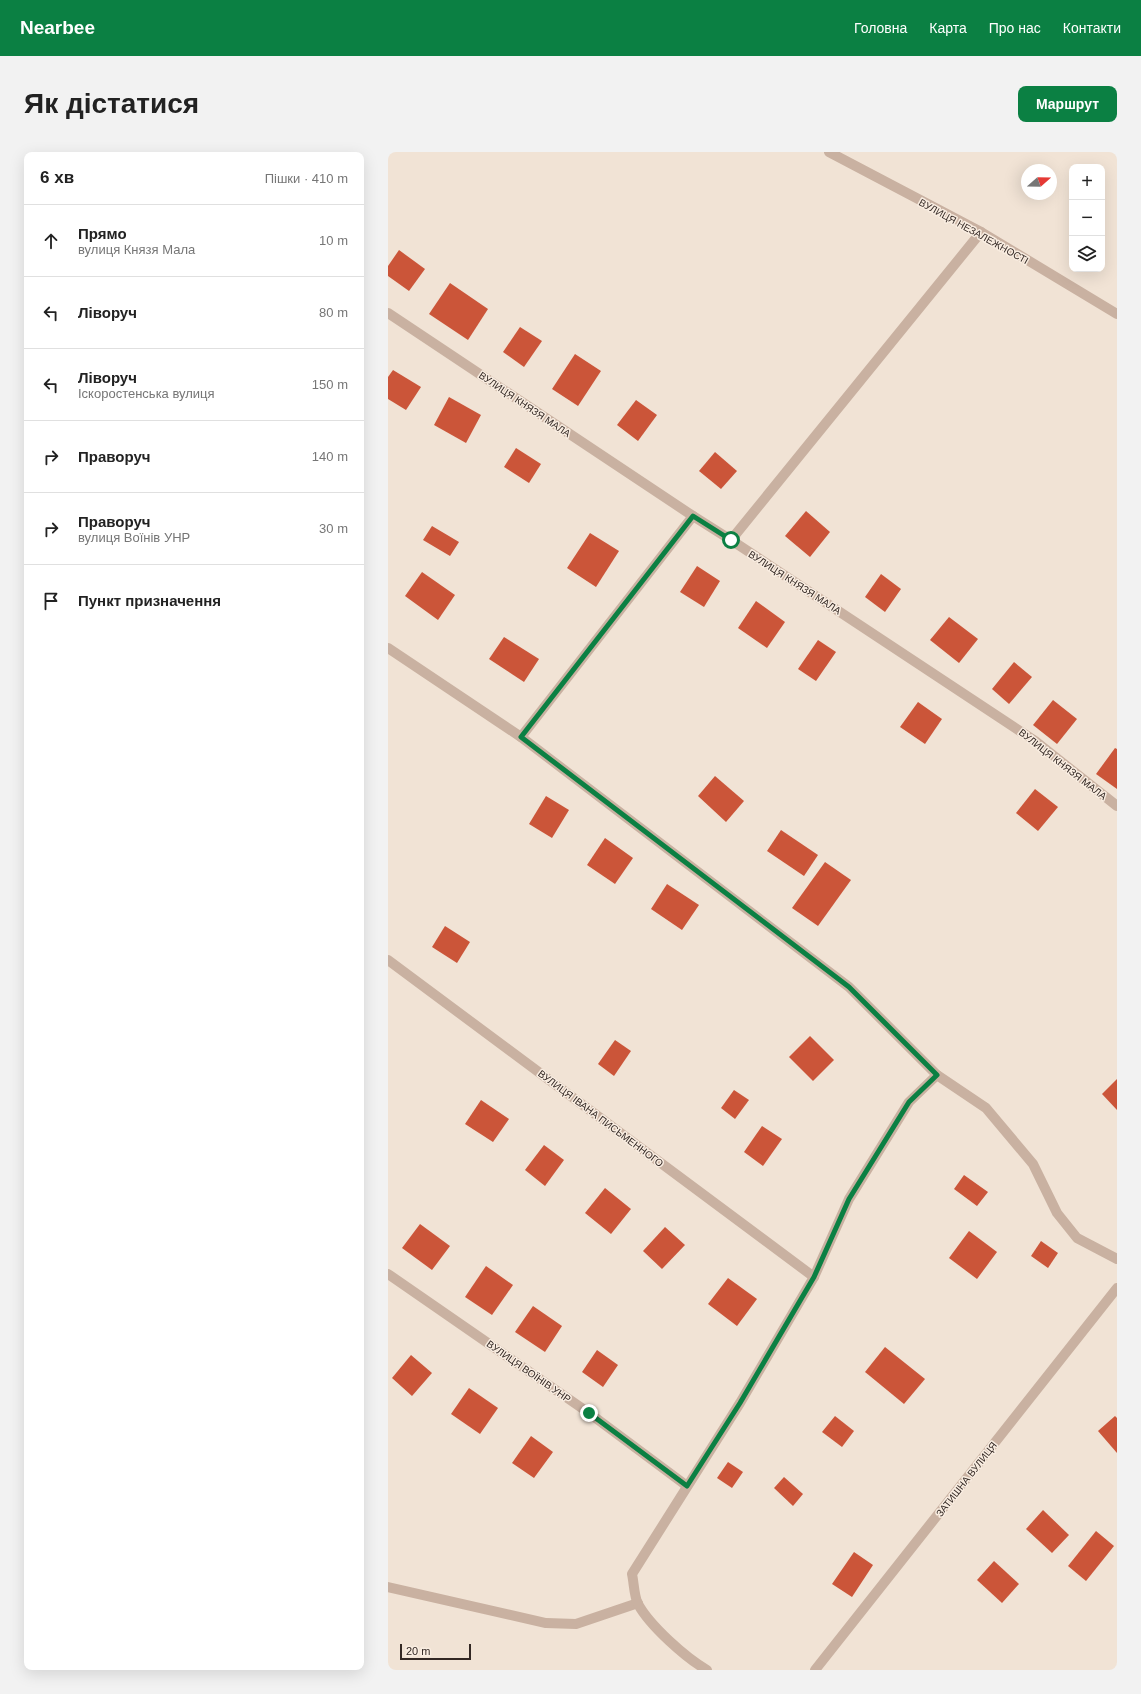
<!DOCTYPE html>
<html lang="uk">
<head>
<meta charset="utf-8">
<style>
  :root { --surface:#fff; --page:#f2f2f2; --text:#222; --muted:#767676; --line:#e0e0e0; --accent:#0b8043 }
  body { margin:0; font-family:Arial,sans-serif; background:var(--page); color:var(--text) }
  .controls { position:absolute; right:12px; top:12px; display:grid; overflow:hidden; border-radius:8px; box-shadow:0 4px 16px #0002 }
  .controls button { width:36px; height:36px; display:grid; place-items:center; padding:0; border:0; border-bottom:1px solid var(--line); background:var(--surface); color:var(--text); font:20px sans-serif }
  .compass { position:absolute; left:633px; top:12px; width:36px; height:36px; border-radius:50%; background:var(--surface); box-shadow:0 4px 16px #0002; rotate:70deg }
  .scale { position:absolute; left:12px; bottom:10px; width:71px; box-sizing:border-box; padding-left:4px; border:2px solid #332824; border-top:0; font-size:11px; line-height:14px; white-space:nowrap; color:#332824; -webkit-text-stroke:3px #f9ede1; paint-order:stroke }
  .stop { position:absolute; width:12px; height:12px; margin:-9px; border:3px solid #0b8043; border-radius:50%; background:#fff }
  .stop.end { background:#0b8043; border-color:#fff; box-shadow:0 1px 4px #0008 }
  .list { margin:0; padding:0; list-style:none }
  h2 { display:flex; justify-content:space-between; align-items:center; height:52px; margin:0; padding:0 16px; font-size:17px }
  h2 small { font-size:13px; font-weight:400; color:var(--muted) }
  .list li { display:grid; grid-template-columns:26px 1fr auto; gap:12px; align-items:center; box-sizing:border-box; height:72px; padding:0 16px; border-top:1px solid var(--line) }
  .list b { display:block; font-size:15px; white-space:nowrap }
  .list p { margin:0; font-size:13px; white-space:nowrap; color:var(--muted) }
  .list em { font-size:13px; font-style:normal; color:var(--muted) }
  .icon { flex:none; width:22px; height:22px; fill:none; stroke:currentColor; stroke-width:2; stroke-linecap:round; stroke-linejoin:round }
  .map { position:relative; flex:none; width:729px; height:1518px; overflow:hidden; border-radius:8px }
  header { display:flex; align-items:center; gap:24px; box-sizing:border-box; height:56px; padding:0 20px; background:var(--accent); color:#fff }
  header strong { font-size:19px }
  nav { display:flex; gap:22px; margin-inline-start:auto; font-size:14px }
  .intro { display:flex; align-items:center; justify-content:space-between; box-sizing:border-box; height:96px; padding:0 24px }
  h1 { margin:0; font-size:28px }
  .button { padding:10px 18px; border-radius:8px; background:var(--accent); color:#fff; font-size:14px; font-weight:700 }
  main { display:flex; gap:24px; padding:0 24px }
  aside { flex:1; background:var(--surface); border-radius:8px; box-shadow:0 4px 16px #0002 }
  .map>svg:first-child { display:block }
  .building { fill:#cb5539 }
  .lines { fill:none; stroke-linecap:round; stroke-linejoin:round }
  .minor { stroke:#c9b1a1; stroke-width:10 }
  .route { stroke:#0b8043; stroke-width:5 }
  .labels { text-anchor:middle; stroke-width:3; stroke-linejoin:round; paint-order:stroke }
  .street-label { font-size:10px; fill:#332824; stroke:#f9ede1 }
</style>
</head>
<body>
<header>
<strong>Nearbee</strong>
<nav><a>Головна</a><a>Карта</a><a>Про нас</a><a>Контакти</a></nav>
</header>
<div class="intro"><h1>Як дістатися</h1><a class="button">Маршрут</a></div>
<main>
<aside>
<h2>6 хв<small>Пішки · 410 m</small></h2>
<ul class="list">
<li><svg class="icon" aria-label="ahead" viewBox="0 0 24 24"><path d="M12 20V5M6 11l6-6 6 6"/></svg><div><b>Прямо</b><p>вулиця Князя Мала</p></div><em>10 m</em></li>
<li><svg class="icon" aria-label="left" viewBox="0 0 24 24"><path d="M17 20v-9H6M10 6l-5 5 5 5"/></svg><div><b>Ліворуч</b></div><em>80 m</em></li>
<li><svg class="icon" aria-label="left" viewBox="0 0 24 24"><path d="M17 20v-9H6M10 6l-5 5 5 5"/></svg><div><b>Ліворуч</b><p>Іскоростенська вулиця</p></div><em>150 m</em></li>
<li><svg class="icon" aria-label="right" viewBox="0 0 24 24"><path d="M7 20v-9h11M14 6l5 5-5 5"/></svg><div><b>Праворуч</b></div><em>140 m</em></li>
<li><svg class="icon" aria-label="right" viewBox="0 0 24 24"><path d="M7 20v-9h11M14 6l5 5-5 5"/></svg><div><b>Праворуч</b><p>вулиця Воїнів УНР</p></div><em>30 m</em></li>
<li><svg class="icon" aria-label="arrive" viewBox="0 0 24 24"><path d="M6 21V4h12l-3 4 3 4H6"/></svg><div><b>Пункт призначення</b></div></li>
</ul>
</aside>
<div class="map">
<svg width="729" height="1518" viewBox="0 0 729 1518">
  <rect width="100%" height="100%" fill="#f1e3d5"/>
  <g class="building">
    <path d="M11 98 37 117 21 139 0 124V114Z"/>
    <path d="M62 131 100 157 80 188 41 162Z"/>
    <path d="M132 175 154 189 136 215 115 200Z"/>
    <path d="M187 202 213 219 190 254 164 237Z"/>
    <path d="M5 218 33 235 18 258 0 247V225Z"/>
    <path d="M61 245 93 263 78 291 46 273Z"/>
    <path d="M248 248 269 263 250 289 229 273Z"/>
    <path d="M128 296 153 312 141 331 116 315Z"/>
    <path d="M327 300 349 319 333 337 311 319Z"/>
    <path d="M418 359 442 380 422 405 397 384Z"/>
    <path d="M44 374 71 390 62 404 35 388Z"/>
    <path d="M202 381 231 399 208 435 179 416Z"/>
    <path d="M309 414 332 429 316 455 292 440Z"/>
    <path d="M34 420 67 443 50 468 17 444Z"/>
    <path d="M493 422 513 437 497 460 477 445Z"/>
    <path d="M368 449 397 470 379 496 350 476Z"/>
    <path d="M561 465 590 487 571 511 542 488Z"/>
    <path d="M116 485 151 507 136 530 101 507Z"/>
    <path d="M430 488 448 500 428 529 410 517Z"/>
    <path d="M626 510 644 525 621 552 604 537Z"/>
    <path d="M665 548 689 567 669 592 645 573Z"/>
    <path d="M530 550 554 567 537 592 512 575Z"/>
    <path d="M727 596 729 597V637L708 622Z"/>
    <path d="M327 624 356 649 338 670 310 644Z"/>
    <path d="M647 637 670 655 650 679 628 661Z"/>
    <path d="M158 644 181 658 164 686 141 672Z"/>
    <path d="M393 678 430 703 416 724 379 699Z"/>
    <path d="M217 686 245 706 227 732 199 713Z"/>
    <path d="M437 710 463 728 430 774 404 756Z"/>
    <path d="M279 732 311 753 294 778 263 757Z"/>
    <path d="M57 774 82 790 69 811 44 795Z"/>
    <path d="M422 884 446 908 425 929 401 905Z"/>
    <path d="M227 888 243 899 226 924 210 912Z"/>
    <path d="M729 927V958L714 942Z"/>
    <path d="M346 938 361 948 347 967 333 956Z"/>
    <path d="M93 948 121 967 105 990 77 972Z"/>
    <path d="M374 974 394 987 375 1014 356 1000Z"/>
    <path d="M156 993 176 1008 157 1034 137 1018Z"/>
    <path d="M576 1023 600 1040 589 1054 566 1037Z"/>
    <path d="M217 1036 243 1057 223 1082 197 1061Z"/>
    <path d="M32 1072 62 1094 44 1118 14 1096Z"/>
    <path d="M277 1075 297 1093 274 1117 255 1099Z"/>
    <path d="M581 1079 609 1100 589 1127 561 1106Z"/>
    <path d="M653 1089 670 1101 660 1116 643 1104Z"/>
    <path d="M98 1114 125 1133 104 1163 77 1145Z"/>
    <path d="M340 1126 369 1147 349 1174 320 1152Z"/>
    <path d="M145 1154 174 1174 157 1200 127 1180Z"/>
    <path d="M497 1195 537 1227 516 1252 477 1220Z"/>
    <path d="M209 1198 230 1213 215 1235 194 1220Z"/>
    <path d="M23 1203 44 1221 24 1244 4 1226Z"/>
    <path d="M81 1236 110 1256 92 1282 63 1262Z"/>
    <path d="M447 1264 466 1279 454 1295 434 1280Z"/>
    <path d="M727 1264 729 1266V1301L710 1279Z"/>
    <path d="M143 1284 165 1300 146 1326 124 1311Z"/>
    <path d="M340 1310 355 1320 344 1336 329 1326Z"/>
    <path d="M396 1325 415 1342 405 1354 386 1336Z"/>
    <path d="M655 1358 681 1383 664 1401 638 1377Z"/>
    <path d="M708 1379 726 1394 698 1429 680 1414Z"/>
    <path d="M466 1400 485 1413 464 1445 444 1432Z"/>
    <path d="M606 1409 631 1432 614 1451 589 1428Z"/>
  </g>
  <g class="lines">
    <g class="minor">
      <path d="M441 0 593 80 729 162"/>
      <path d="M0 161 305 364 343 388 647 589 729 654"/>
      <path d="M343 388 593 80"/>
      <path d="M0 496 133 585 461 835 549 923 598 956 645 1012 669 1061 689 1086 729 1107"/>
      <path d="M133 585 305 364"/>
      <path d="M0 808 426 1125"/>
      <path d="M0 1122 201 1261 299 1334"/>
      <path d="M0 1435 158 1471 188 1472 250 1451"/>
      <path d="M319 1518C298 1506 262 1474 250 1452 246 1444 246 1431 244 1422L352 1251 426 1125 461 1047 521 950 549 923"/>
      <path d="M427 1518 729 1136"/>
    </g>
  </g>
  <g class="lines">
    <path class="route" d="M201 1261 299 1334 352 1251 426 1125 461 1047 521 950 549 923 461 835 133 585 305 364 343 388"/>
  </g>
  <g class="labels">
    <g class="street-label">
      <text transform="translate(586 79) rotate(29)" y="4">ВУЛИЦЯ НЕЗАЛЕЖНОСТІ</text>
      <text transform="translate(137 252) rotate(34)" y="4">ВУЛИЦЯ КНЯЗЯ МАЛА</text>
      <text transform="translate(407 430) rotate(33)" y="4">ВУЛИЦЯ КНЯЗЯ МАЛА</text>
      <text transform="translate(675 612) rotate(38)" y="4">ВУЛИЦЯ КНЯЗЯ МАЛА</text>
      <text transform="translate(213 966) rotate(37)" y="4">ВУЛИЦЯ ІВАНА ПИСЬМЕННОГО</text>
      <text transform="translate(141 1219) rotate(35)" y="4">ВУЛИЦЯ ВОЇНІВ УНР</text>
      <text transform="translate(578 1327) rotate(-52)" y="4">ЗАТИШНА ВУЛИЦЯ</text>
    </g>
  </g>
</svg>
<div class="controls">
<button>+</button>
<button>−</button>
<button><svg class="icon" aria-label="layers" viewBox="0 0 24 24"><path d="M12 4l9 5-9 5-9-5zM3 14l9 5 9-5"/></svg></button>
</div>
<svg class="compass" viewBox="-18 -18 36 36"><path d="M0-13l5 13h-10z" fill="#e53935"/><path d="M0 13l5-13h-10z" fill="#767676"/></svg>
<div class="scale">20 m</div>
<div class="stop" style="left:343px;top:388px"></div>
<div class="stop end" style="left:201px;top:1261px"></div>
</div>
</main>
</body>
</html>
